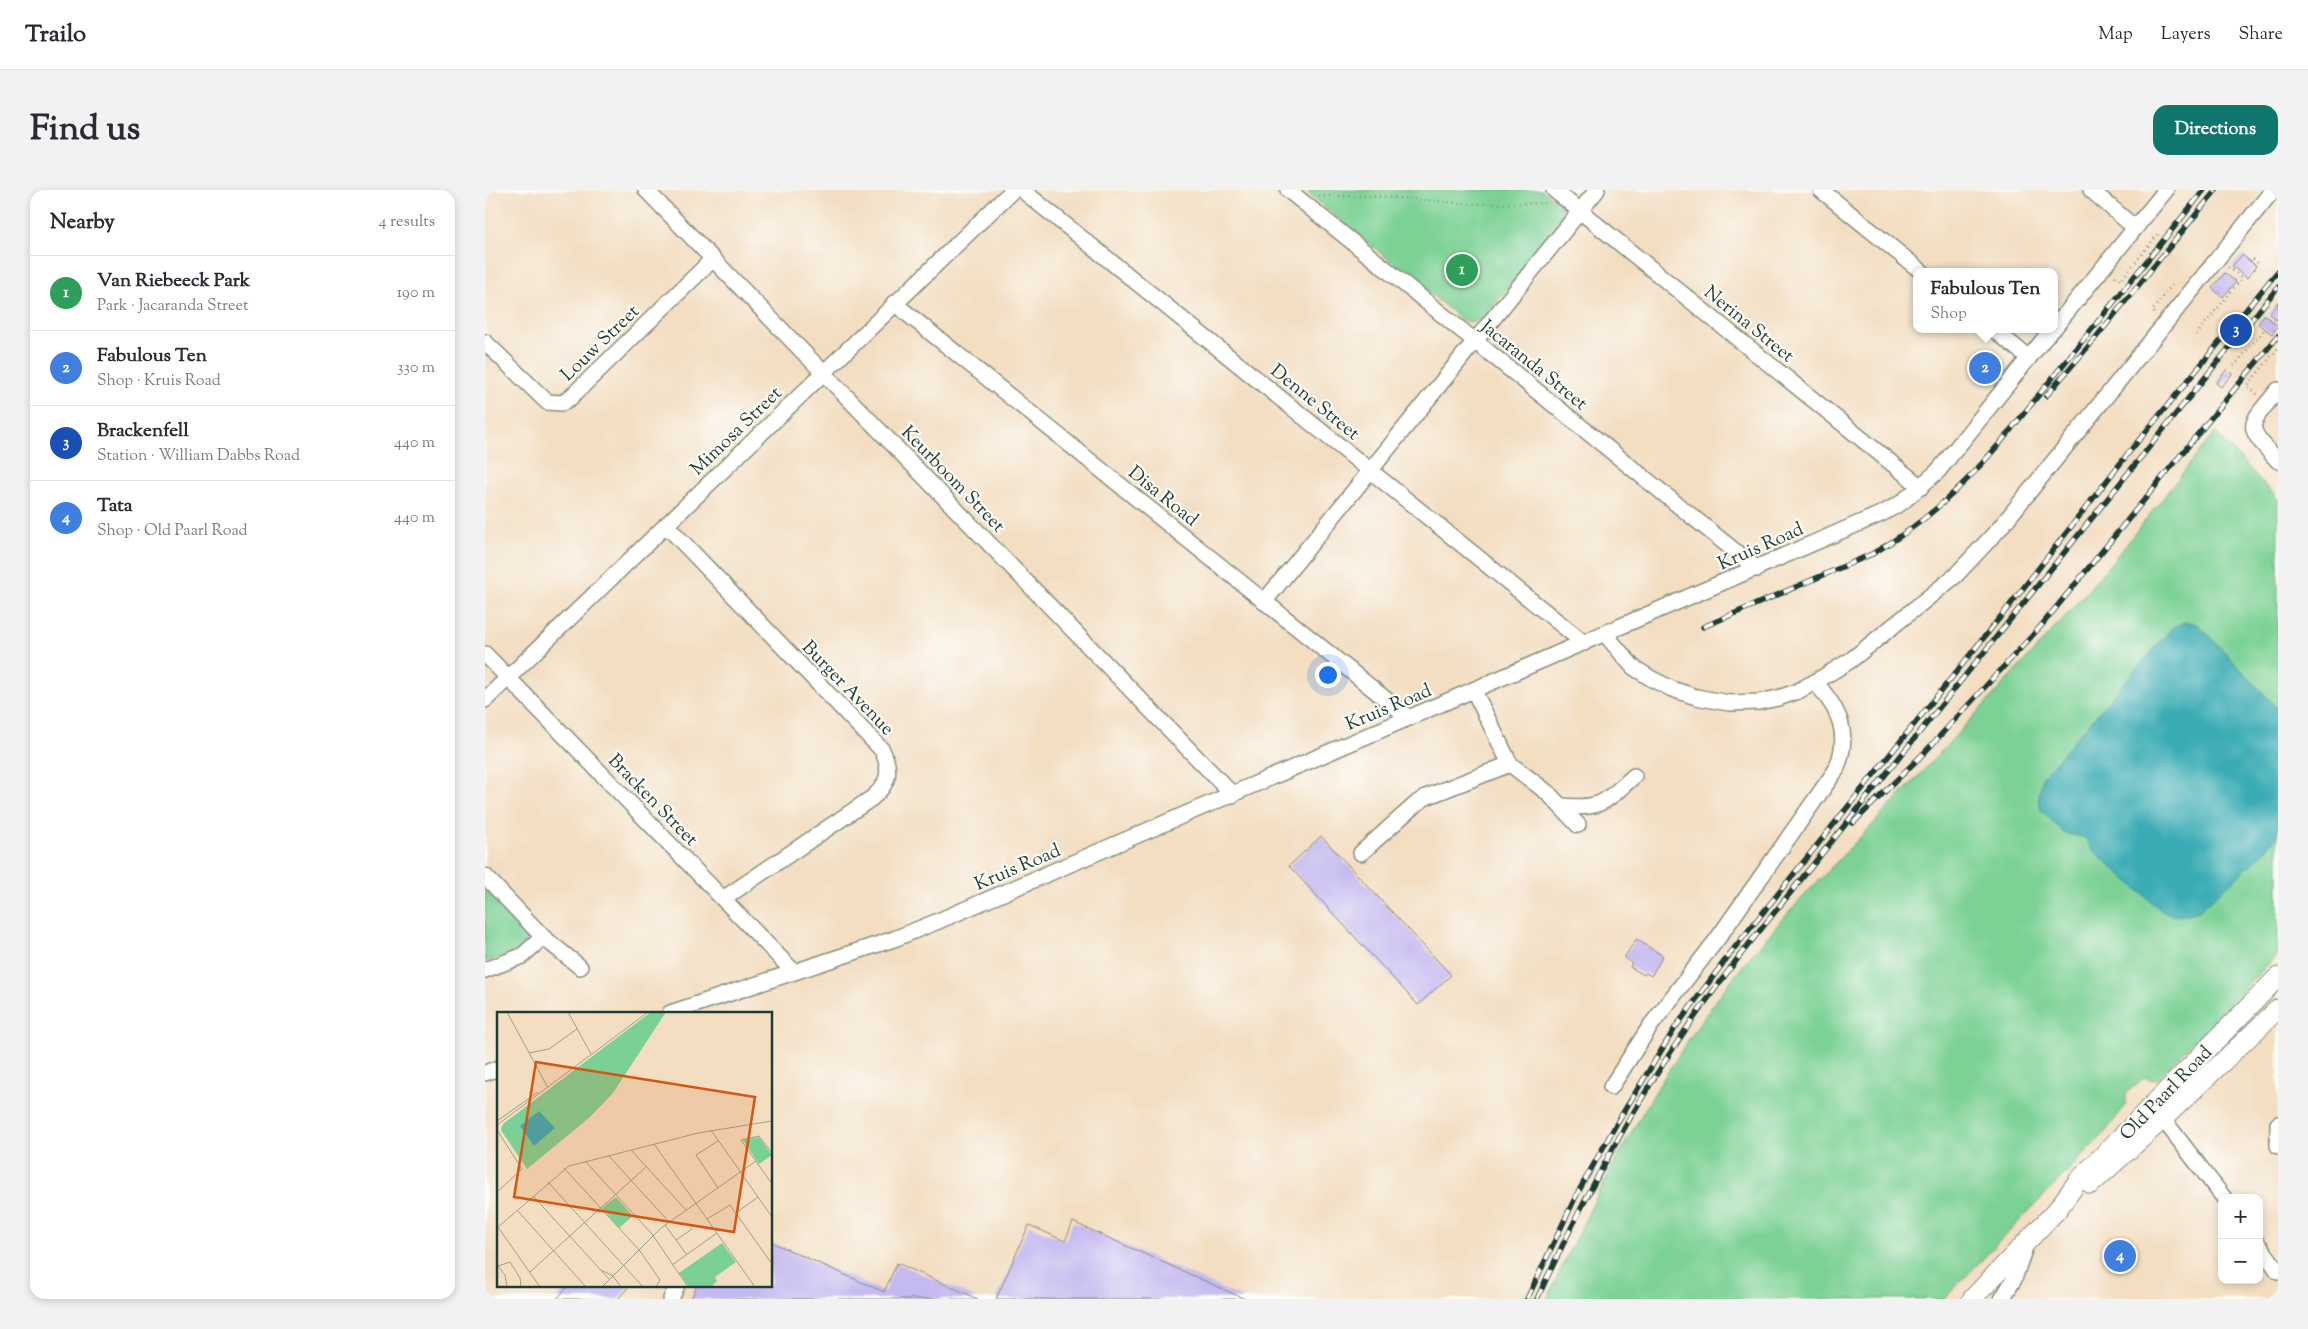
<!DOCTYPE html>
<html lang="en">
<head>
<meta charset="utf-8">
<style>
  :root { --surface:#fff; --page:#f2f2f3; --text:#2b2b33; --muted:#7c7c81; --line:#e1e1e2; --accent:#0f766e }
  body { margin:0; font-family:"Sorts Mill Goudy",serif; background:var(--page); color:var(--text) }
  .controls { position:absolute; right:15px; bottom:15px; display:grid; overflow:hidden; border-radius:10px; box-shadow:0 2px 8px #0003 }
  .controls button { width:45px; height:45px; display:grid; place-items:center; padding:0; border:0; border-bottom:1px solid var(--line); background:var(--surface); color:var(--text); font:25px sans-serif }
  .you { position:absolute; left:842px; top:484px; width:18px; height:18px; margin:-12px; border:4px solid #fff; border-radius:50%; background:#1a73e8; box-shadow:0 0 0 8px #1a73e833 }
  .badge { display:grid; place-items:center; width:32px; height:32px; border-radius:50%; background:var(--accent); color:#fff; font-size:16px; font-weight:700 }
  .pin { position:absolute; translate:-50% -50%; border:2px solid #fff; box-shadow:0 1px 5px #0006 }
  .popup { position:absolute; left:1428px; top:78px; width:145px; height:65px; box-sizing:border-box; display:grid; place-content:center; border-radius:10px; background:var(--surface); filter:drop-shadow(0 1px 4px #0005); font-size:16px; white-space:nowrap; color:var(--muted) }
  .popup b { font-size:19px; color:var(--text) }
  .popup::after { content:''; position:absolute; left:50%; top:100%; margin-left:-10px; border:10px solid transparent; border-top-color:var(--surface) }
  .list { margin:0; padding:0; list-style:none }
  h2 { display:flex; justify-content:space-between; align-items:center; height:65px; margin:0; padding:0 20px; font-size:21px }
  h2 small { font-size:16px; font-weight:400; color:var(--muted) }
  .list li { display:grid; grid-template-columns:32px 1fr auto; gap:15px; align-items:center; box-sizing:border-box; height:75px; padding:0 20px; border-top:1px solid var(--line) }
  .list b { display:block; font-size:19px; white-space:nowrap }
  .list p { margin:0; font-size:16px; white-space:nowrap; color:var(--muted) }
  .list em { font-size:16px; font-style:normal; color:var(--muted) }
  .map { position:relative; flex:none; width:1793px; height:1109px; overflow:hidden; border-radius:15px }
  header { display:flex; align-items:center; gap:30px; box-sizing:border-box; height:70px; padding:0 25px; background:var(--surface); border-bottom:1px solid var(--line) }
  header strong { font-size:24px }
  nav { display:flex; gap:28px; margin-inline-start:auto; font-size:18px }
  .intro { display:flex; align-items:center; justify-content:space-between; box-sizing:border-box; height:120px; padding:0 30px }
  h1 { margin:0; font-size:35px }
  .button { padding:12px 22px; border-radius:15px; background:var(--accent); color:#fff; font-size:18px; font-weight:700 }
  main { display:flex; gap:30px; padding:0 30px }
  aside { flex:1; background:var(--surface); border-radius:15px; box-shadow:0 2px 8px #0003 }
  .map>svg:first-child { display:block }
  .green { fill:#7bd195; stroke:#4d8764 }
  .water { fill:#39abb4; stroke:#2c7474 }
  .building { fill:#c4b9f1 }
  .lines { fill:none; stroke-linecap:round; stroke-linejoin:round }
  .minor-casing { stroke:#898e7b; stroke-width:18 }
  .major-casing { stroke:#898e7b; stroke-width:21 }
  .path { stroke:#898e7b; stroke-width:2.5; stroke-dasharray:1 4; stroke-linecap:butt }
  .minor { stroke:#fff; stroke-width:15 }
  .major { stroke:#fff; stroke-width:19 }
  .rail-casing { stroke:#1f3d34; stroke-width:5.5 }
  .rail { stroke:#fdfcf7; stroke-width:4; stroke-dasharray:11; stroke-linecap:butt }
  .labels { text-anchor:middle; stroke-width:4.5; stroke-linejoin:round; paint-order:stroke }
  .street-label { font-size:19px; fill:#1f3d34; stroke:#fdfcf7 }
  .inset-road { fill:none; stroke:#9e9e89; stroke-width:1 }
  .view { fill:#d45610; fill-opacity:0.15; stroke:#d45610; stroke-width:2.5 }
  .inset-edge { fill:none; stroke:#1f3d34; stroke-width:2.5 }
</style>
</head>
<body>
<header>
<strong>Trailo</strong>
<nav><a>Map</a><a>Layers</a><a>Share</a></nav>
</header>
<div class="intro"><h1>Find us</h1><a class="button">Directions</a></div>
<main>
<aside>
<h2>Nearby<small>4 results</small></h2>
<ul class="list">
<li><span class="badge" style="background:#2e9e5b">1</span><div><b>Van Riebeeck Park</b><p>Park · Jacaranda Street</p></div><em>190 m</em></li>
<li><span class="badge" style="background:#3f7fe0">2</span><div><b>Fabulous Ten</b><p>Shop · Kruis Road</p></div><em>330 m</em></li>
<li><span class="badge" style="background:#1a4fb4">3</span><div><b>Brackenfell</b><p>Station · William Dabbs Road</p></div><em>440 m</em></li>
<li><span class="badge" style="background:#3f7fe0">4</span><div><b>Tata</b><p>Shop · Old Paarl Road</p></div><em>440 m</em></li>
</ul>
</aside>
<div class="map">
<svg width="1793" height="1109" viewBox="0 0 1793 1109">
  <rect width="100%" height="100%" fill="#fdfcf7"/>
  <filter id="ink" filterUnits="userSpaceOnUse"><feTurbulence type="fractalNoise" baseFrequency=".02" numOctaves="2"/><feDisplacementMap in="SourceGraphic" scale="10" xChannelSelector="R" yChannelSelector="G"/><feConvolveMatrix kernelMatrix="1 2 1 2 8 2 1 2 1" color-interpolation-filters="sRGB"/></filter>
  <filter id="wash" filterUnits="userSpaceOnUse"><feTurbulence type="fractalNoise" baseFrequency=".0096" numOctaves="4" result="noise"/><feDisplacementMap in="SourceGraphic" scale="20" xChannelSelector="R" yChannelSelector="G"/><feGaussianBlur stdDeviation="1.12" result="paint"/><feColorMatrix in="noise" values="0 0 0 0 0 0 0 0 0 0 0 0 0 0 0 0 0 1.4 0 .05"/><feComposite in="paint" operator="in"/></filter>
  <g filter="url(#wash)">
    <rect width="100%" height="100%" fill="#f3dec2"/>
    <g class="green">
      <path d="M826 0H1057C1067 8 1079 14 1077 28L1000 127C992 132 986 133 977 130L823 3Z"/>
      <path d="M1730 242 1793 309V764L1673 888 1667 890 1660 887 1641 903V914L1622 940 1459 1109H1062C1113 998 1170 891 1244 793 1303 717 1373 652 1438 581 1487 528 1536 476 1584 422 1635 365 1682 302 1730 242Z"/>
      <path d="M0 696 41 739C47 762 16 767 0 772Z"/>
    </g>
    <path class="water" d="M1699 432 1709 433 1717 438 1793 519V646L1772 669 1714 721 1696 726 1678 722 1606 658 1601 648 1579 643 1556 620 1554 605 1558 586 1688 437Z"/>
    <g id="blocks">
      <g class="building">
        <path d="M1757 65 1771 76 1762 88 1747 76Z"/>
        <path d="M1740 83 1751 92 1738 107 1727 98Z"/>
        <path d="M1793 112V131L1784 124Z"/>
        <path d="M1779 125 1793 136 1787 144 1773 134Z"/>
        <path d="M1742 179 1747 184 1736 197 1731 193Z"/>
        <path d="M836 646 966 785 933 815 804 676Z"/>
        <path d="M1151 749 1178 766 1166 786 1161 783 1159 785 1145 777 1147 773 1139 768Z"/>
        <path d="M588 1032 760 1109H511L544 1035 580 1051Z"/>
        <path d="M286 1052 399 1102 412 1073 493 1109H206L212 1095H286Z"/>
        <path d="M84 1095H145L133 1109H72Z"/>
      </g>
    </g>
  </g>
  <g filter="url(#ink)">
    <use href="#blocks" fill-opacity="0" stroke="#898e7b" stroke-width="1"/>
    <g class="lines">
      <defs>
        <g id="minor">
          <path d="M161 0 748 605"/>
          <path d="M537 0 1099 453"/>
          <path d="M803 0 1272 379"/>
          <path d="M1069 0 1436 297"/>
          <path d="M1336 0 1437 82"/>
          <path d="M1606 0 1650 38"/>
          <path d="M409 113 924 528"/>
          <path d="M1569 138 1681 0"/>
          <path d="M1508 139 1544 168"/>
          <path d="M0 152 62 212 77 213 85 208 228 69"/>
          <path d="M1793 200C1762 238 1759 234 1793 271"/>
          <path d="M181 335 397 560C407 581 404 594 387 608L238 709"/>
          <path d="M779 412 1112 0"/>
          <path d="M1120 444 1148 477 1167 489 1187 499 1211 507 1244 513 1274 512 1293 508 1311 502 1330 492 1366 470 1470 386 1514 339 1788 0"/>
          <path d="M0 464 309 782"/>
          <path d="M989 501 1025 574 1063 603 1093 635"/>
          <path d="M0 510 528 0"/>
          <path d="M1077 616C1117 620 1121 611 1149 586"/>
          <path d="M876 663 932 613 941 607 1025 574"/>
          <path d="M0 686 58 747 37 766 0 780"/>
          <path d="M58 747 95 777"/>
          <path d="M185 823 409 749 451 732 1398 323 1416 313 1453 281 1567 139"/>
          <path d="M0 883 14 878"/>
          <path d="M1126 897 1166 835 1233 748 1351 580C1366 544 1355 520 1330 492"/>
          <path d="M1671 920 1739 1008"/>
          <path d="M1793 934V956"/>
          <path d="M1774 1055 1793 1081"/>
          <path d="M186 1109 192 1095"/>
          <path d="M1517 1109 1529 1089 1541 1054"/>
        </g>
        <g id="major">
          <path d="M1606 994 1679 928 1793 819"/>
          <path d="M1487 1109 1572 1020 1593 991 1793 787"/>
        </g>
      </defs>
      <use href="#minor" class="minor-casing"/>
      <use href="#major" class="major-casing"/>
      <g class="path">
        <path d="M834 6H889L986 14 1061 13"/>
        <path d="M1765 71 1767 68 1776 75"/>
        <path d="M1630 86 1636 90 1673 44"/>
        <path d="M1669 123 1667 121 1687 95"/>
        <path d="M1774 128 1776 129"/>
        <path d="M1711 145 1757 88 1743 77"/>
        <path d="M1749 176 1780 139"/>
        <path d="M1772 204 1762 196 1793 158"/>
      </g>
      <use href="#minor" class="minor"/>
      <use href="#major" class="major"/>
      <defs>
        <g id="rail">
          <path d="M1561 206 1608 151 1731 0"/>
          <path d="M1218 437 1387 364C1439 334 1476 299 1515 253L1719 0"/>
          <path d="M1368 633 1440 562 1556 436 1793 146"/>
          <path d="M1042 1109 1091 1006 1133 931 1190 838 1247 761 1525 415 1645 261 1793 81"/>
          <path d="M1052 1109C1094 1018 1141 928 1197 845 1216 817 1236 791 1256 764L1793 97"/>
        </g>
      </defs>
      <use href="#rail" class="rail-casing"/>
      <use href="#rail" class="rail"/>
    </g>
  </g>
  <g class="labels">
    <g class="street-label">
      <text transform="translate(1265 133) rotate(39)" y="7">Nerina Street</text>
      <text transform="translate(114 152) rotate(-44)" y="7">Louw Street</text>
      <text transform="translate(1050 174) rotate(39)" y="7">Jacaranda Street</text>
      <text transform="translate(831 211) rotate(39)" y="7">Denne Street</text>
      <text transform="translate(250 240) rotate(-44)" y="7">Mimosa Street</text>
      <text transform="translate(469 288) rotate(46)" y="7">Keurboom Street</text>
      <text transform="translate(679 305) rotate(39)" y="7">Disa Road</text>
      <text transform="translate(1275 355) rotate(-24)" y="7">Kruis Road</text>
      <text transform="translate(364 497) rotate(46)" y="7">Burger Avenue</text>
      <text transform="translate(903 516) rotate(-23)" y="7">Kruis Road</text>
      <text transform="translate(169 609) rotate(46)" y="7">Bracken Street</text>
      <text transform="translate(532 676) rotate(-23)" y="7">Kruis Road</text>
      <text transform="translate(1680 902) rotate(-46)" y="7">Old Paarl Road</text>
    </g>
  </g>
  <g transform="translate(12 822)">
    <rect width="275" height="275" fill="#f3dec2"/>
    <path d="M154 0H169L116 81 93 105 30 157 4 118 6 112ZM262 125 275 143 262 152 246 128ZM119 185 136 204 122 216 105 196ZM225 231 239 250 218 265 220 269 214 275H192L182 261Z" fill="#7bd195"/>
    <path d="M42 99 58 116 37 134 23 114Z" fill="#39abb4"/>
    <path class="inset-road" d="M10 0 51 76M71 0 94 42M32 41 52 37 80 17M0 109 41 80M0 113 151 0M0 118 25 157 0 180M214 118 275 205M157 132 258 275M134 138 189 198M275 141 262 124 244 128 275 172M111 143 172 210M88 149 155 222 191 275M67 156 143 239 163 268 159 275M51 170 146 275M221 176 199 143 221 129M36 184 112 267M20 198 89 275M239 201 261 185M210 207 233 193 275 252M168 213 190 243M1 215 43 275M0 216 72 154 201 121 275 109M179 228 195 217M175 253 220 221M1 254 13 250 23 266 24 275M1 254 8 263 10 275M104 258 116 264 124 275M33 260 149 155M105 275 164 216 259 149"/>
    <path class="view" d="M39 50 258 85 237 220 17 185Z"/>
    <rect width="275" height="275" class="inset-edge"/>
  </g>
</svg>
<div class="controls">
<button>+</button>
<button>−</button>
</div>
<div class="you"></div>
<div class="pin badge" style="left:977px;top:80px;background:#2e9e5b">1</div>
<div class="pin badge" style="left:1500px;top:178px;background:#3f7fe0">2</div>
<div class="popup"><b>Fabulous Ten</b>Shop</div>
<div class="pin badge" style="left:1751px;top:140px;background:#1a4fb4">3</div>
<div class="pin badge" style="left:1635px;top:1066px;background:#3f7fe0">4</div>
</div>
</main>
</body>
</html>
